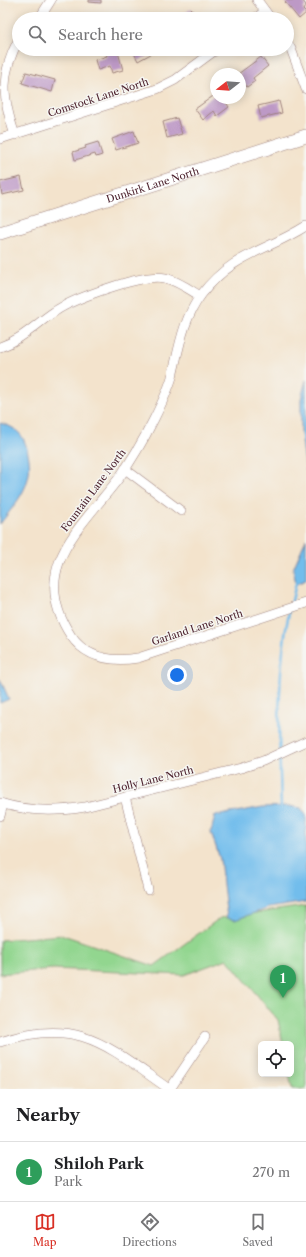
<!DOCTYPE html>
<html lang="en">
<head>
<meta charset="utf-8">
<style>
  :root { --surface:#fff; --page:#f2f2f2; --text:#202124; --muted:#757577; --line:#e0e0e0; --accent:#d93025 }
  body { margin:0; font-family:"Libre Caslon Text",serif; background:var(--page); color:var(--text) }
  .controls { position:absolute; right:12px; bottom:12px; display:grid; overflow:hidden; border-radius:6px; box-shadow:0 2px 10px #0003 }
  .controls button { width:36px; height:36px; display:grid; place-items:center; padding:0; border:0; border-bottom:1px solid var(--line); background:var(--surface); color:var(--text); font:20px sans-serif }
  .compass { position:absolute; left:210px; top:68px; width:36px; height:36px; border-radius:50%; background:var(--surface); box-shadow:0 2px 10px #0003; rotate:253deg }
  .you { position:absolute; left:177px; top:675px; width:14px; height:14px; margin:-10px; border:3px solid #fff; border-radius:50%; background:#1a73e8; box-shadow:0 0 0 6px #1a73e833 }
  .badge { display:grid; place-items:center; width:26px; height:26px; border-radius:50%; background:var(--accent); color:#fff; font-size:13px; font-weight:700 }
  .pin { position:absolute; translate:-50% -33px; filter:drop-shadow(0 1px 2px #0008) }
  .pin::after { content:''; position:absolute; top:21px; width:14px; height:12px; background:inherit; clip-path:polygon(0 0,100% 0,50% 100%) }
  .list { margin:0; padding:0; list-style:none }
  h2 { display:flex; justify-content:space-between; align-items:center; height:52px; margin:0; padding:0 16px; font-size:17px }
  h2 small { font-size:13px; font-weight:400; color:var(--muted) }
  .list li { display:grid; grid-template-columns:26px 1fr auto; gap:12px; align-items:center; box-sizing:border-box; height:60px; padding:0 16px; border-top:1px solid var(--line) }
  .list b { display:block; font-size:15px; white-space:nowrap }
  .list p { margin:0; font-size:13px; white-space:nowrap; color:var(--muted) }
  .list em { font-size:13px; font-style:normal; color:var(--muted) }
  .icon { flex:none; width:22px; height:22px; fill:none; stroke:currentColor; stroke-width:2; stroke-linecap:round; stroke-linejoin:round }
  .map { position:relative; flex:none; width:306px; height:1089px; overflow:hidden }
  .search { position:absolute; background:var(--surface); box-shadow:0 2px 10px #0003; left:12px; right:12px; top:12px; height:44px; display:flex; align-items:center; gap:10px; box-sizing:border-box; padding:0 14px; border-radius:22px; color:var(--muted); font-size:15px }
  .sheet { height:112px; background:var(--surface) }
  nav { display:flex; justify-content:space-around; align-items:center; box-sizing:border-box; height:56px; border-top:1px solid var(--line); background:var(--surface); font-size:11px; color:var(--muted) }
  nav a { display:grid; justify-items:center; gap:2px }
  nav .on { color:var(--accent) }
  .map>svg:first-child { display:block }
  .green { fill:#92d68f; stroke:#6e7a5d }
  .water { fill:#72bdec; stroke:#5e6e8c }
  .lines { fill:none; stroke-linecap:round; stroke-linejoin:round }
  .stream { stroke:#72bdec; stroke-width:2.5 }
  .building { fill:#bd99c6 }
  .street-casing { stroke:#9e817c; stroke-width:10 }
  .secondary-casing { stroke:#9e817c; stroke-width:14 }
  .street { stroke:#fff; stroke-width:9 }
  .secondary { stroke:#fff; stroke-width:13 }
  .labels { text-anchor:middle; stroke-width:3; stroke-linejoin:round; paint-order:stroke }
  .street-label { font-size:10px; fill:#4a1f2b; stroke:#f6f6f2 }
</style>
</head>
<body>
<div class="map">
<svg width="306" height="1089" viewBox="0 0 306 1089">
  <rect width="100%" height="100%" fill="#f6f6f2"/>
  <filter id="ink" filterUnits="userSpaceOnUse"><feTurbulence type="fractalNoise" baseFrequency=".025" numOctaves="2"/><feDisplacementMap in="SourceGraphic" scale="8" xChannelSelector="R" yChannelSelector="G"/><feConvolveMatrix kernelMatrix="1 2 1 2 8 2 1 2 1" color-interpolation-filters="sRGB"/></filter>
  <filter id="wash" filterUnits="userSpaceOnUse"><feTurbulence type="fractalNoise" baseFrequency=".012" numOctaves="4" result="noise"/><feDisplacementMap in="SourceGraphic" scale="16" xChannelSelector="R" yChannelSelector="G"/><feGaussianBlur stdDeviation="0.9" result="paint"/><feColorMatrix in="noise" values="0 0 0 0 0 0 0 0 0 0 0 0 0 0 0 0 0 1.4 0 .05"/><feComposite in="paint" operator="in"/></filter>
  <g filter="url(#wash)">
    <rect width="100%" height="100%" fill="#f3e3cc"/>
    <path class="green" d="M306 906V1089H292L289 1074H291V1044H283L278 1020 227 959 184 975 53 969 0 974V940L63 935 154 966 220 918Z"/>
    <g class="water">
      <path d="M306 380V471L301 434V399Z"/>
      <path d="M0 423C15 427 23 433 27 449 36 482 19 499 0 524Z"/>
      <path d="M306 539V580L296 584 293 569Z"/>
      <path d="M0 679 9 699 0 703Z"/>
      <path d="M288 806 301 808 306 815V902L268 908 235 920 227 918 220 859 211 832 215 816 263 807Z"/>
    </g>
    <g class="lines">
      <g class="stream">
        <path d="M291 605 296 583"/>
        <path d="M281 806C279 741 276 676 289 612"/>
      </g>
    </g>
    <g id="blocks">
      <g class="building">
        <path d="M89 0H101V3L89 2Z"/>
        <path d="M287 0H302L306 5 303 10 306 13 299 19 285 2Z"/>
        <path d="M191 9 198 19H172L177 16 178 18Z"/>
        <path d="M109 49H115L116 53 118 52 123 70 112 73 110 66 98 70 95 60 107 56 105 50Z"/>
        <path d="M132 49H157L158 50 138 61Z"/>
        <path d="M261 57 268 66 253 78 255 81 247 87 240 78V74H238Z"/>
        <path d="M26 72 55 80 52 92 22 83Z"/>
        <path d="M216 94V98H223L229 107 217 116 214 111 203 120 195 109Z"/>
        <path d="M279 101 282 113 261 118 258 106Z"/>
        <path d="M177 118 182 134 167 138 163 122Z"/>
        <path d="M134 131 138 143 116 150 112 139Z"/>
        <path d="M98 142 102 155 96 157 95 154 75 160 73 152 86 148 85 146Z"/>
        <path d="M21 177 24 190 2 195 0 182Z"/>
      </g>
    </g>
  </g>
  <g filter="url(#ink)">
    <use href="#blocks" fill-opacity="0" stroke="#9e817c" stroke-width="1"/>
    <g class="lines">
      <defs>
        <g id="street">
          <path d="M257 0 271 19"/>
          <path d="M39 19 51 0"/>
          <path d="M255 19 265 11"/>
          <path d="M287 42 291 49 306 89"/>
          <path d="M15 135C2 97 0 74 19 39"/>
          <path d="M0 139 157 89 175 80 217 49"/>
          <path d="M306 226C265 252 233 253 201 295 183 319 179 348 172 377 168 391 161 405 154 419 144 439 132 460 119 478 81 528 27 569 71 636 87 659 113 662 138 658L306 603"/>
          <path d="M0 347C21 340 36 324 54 312 72 299 143 273 165 278 178 281 189 289 200 296"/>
          <path d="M125 469 181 511"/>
          <path d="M125 797 148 890"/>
          <path d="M0 803C29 812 56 812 85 807L241 768 263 761 306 741"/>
          <path d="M0 816 3 804"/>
          <path d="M0 1042C79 1016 107 1046 169 1089"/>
          <path d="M170 1089 205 1037"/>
        </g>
        <g id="secondary">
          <path id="s1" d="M0 233 306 136"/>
        </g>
      </defs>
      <use href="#street" class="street-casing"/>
      <use href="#secondary" class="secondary-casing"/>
      <use href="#street" class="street"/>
      <use href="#secondary" class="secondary"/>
    </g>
  </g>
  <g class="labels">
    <g class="street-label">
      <text transform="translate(98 97) rotate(-18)" y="4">Comstock Lane North</text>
      <text dy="4" stroke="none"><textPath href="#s1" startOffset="160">Dunkirk Lane North</textPath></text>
      <text transform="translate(93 490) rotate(-53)" y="4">Fountain Lane North</text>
      <text transform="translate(197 627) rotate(-18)" y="4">Garland Lane North</text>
      <text transform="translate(153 779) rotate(-14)" y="4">Holly Lane North</text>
    </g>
  </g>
</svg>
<div class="controls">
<button><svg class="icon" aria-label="locate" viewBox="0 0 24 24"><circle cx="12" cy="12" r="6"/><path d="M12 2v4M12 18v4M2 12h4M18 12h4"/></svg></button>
</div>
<svg class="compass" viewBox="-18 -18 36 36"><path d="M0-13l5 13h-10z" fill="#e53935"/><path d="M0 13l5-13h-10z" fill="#757577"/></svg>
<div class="you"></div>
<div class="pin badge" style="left:283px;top:998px;background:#2e9e5b">1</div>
<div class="search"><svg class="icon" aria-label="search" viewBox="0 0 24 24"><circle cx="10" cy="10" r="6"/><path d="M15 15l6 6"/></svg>Search here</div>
</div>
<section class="sheet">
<h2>Nearby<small></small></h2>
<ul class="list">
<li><span class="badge" style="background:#2e9e5b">1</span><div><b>Shiloh Park</b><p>Park</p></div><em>270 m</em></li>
</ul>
</section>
<nav>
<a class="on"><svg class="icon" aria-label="map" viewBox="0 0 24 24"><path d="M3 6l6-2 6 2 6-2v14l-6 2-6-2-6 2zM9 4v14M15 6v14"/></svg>Map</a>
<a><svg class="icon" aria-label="directions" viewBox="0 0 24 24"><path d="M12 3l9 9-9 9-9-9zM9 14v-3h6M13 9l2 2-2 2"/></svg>Directions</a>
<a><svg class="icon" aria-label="saved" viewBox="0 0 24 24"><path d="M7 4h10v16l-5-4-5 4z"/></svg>Saved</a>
</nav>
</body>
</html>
